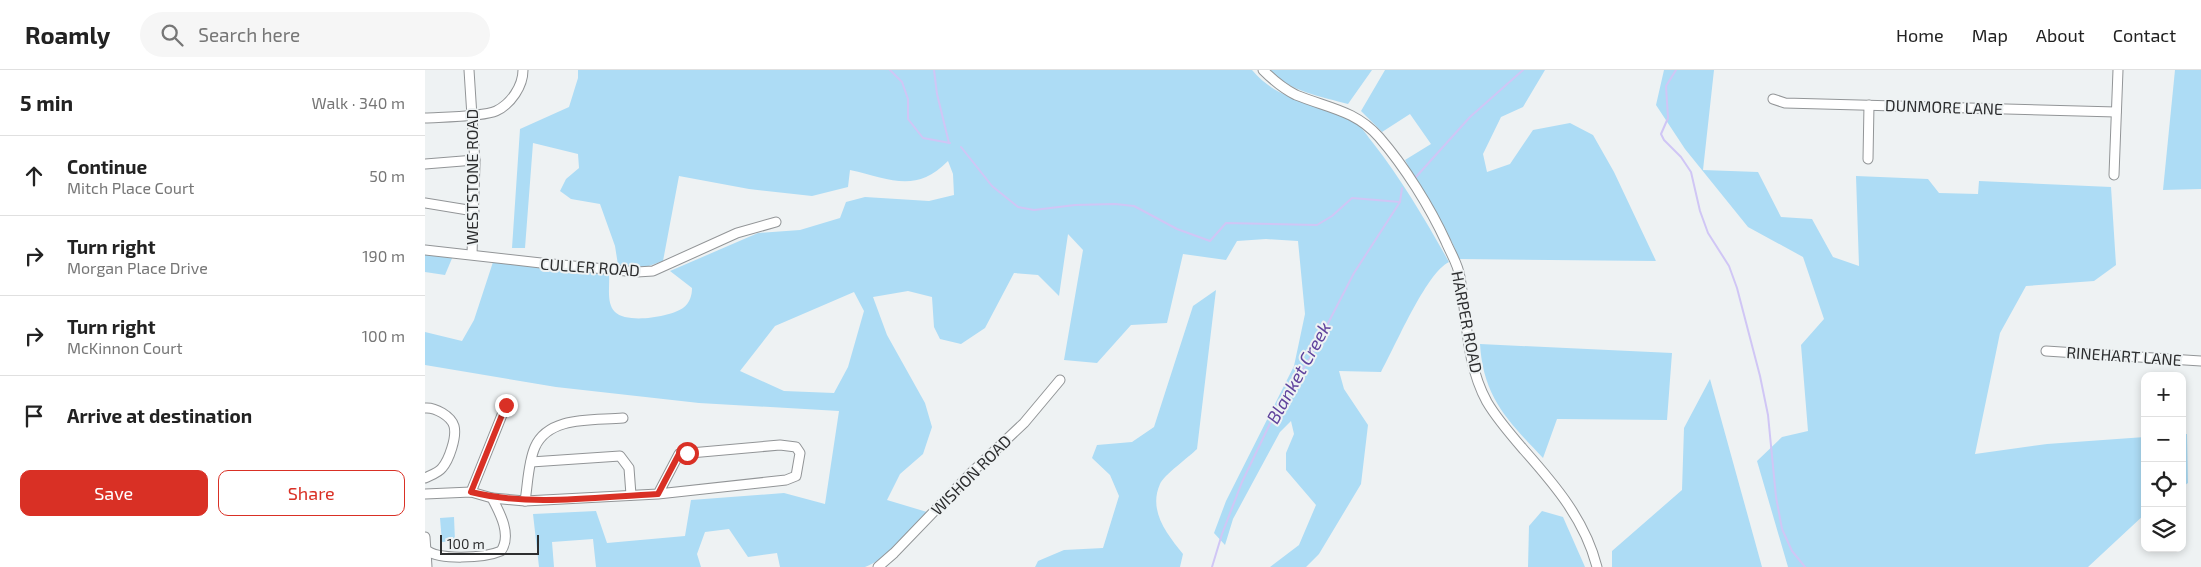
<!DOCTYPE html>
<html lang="en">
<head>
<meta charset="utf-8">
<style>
  :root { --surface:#fff; --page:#f6f6f6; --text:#222; --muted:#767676; --line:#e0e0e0; --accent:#d93025 }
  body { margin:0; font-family:"Exo 2",sans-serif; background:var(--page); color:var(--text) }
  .controls { position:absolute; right:15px; bottom:15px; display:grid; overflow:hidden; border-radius:10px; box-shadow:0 2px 8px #0003 }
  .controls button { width:45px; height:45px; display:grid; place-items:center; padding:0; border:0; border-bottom:1px solid var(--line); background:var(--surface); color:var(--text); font:25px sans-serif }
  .scale { position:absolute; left:15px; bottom:12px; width:99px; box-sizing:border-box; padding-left:5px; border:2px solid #2d2e2f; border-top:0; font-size:14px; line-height:18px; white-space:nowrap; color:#2d2e2f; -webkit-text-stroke:4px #eef2f3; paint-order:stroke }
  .stop { position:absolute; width:15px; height:15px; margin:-11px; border:4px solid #d93025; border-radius:50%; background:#fff }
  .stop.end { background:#d93025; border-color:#fff; box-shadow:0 1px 5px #0008 }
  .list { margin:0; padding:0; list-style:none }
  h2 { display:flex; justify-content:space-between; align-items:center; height:65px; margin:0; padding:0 20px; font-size:21px }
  h2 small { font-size:16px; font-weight:400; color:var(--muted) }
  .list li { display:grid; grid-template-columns:32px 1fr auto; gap:15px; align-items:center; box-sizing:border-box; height:80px; padding:0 20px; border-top:1px solid var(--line) }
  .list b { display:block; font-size:19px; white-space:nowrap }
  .list p { margin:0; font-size:16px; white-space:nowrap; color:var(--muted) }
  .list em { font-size:16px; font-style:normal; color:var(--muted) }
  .actions { display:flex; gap:10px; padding:15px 20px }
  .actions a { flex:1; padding:11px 0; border:1px solid var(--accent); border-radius:10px; text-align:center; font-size:18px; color:var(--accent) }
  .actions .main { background:var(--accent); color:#fff }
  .icon { flex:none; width:28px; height:28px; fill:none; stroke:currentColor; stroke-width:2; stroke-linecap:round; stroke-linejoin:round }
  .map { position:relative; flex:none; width:1776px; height:497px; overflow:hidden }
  header { display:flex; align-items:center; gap:30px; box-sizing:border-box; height:70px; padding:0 25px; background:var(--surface); border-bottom:1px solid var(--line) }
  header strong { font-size:24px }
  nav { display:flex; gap:28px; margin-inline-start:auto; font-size:18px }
  .search { width:350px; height:45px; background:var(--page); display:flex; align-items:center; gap:12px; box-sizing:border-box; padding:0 18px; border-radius:28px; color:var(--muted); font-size:19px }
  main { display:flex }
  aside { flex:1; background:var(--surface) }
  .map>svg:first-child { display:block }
  .green { fill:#addcf5; fill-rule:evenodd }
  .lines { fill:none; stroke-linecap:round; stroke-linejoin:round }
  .stream { stroke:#d0c6f5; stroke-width:2 }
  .minor-casing { stroke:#929597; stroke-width:11 }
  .minor { stroke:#fff; stroke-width:9 }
  .route { stroke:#d93025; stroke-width:6 }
  .labels { text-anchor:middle; stroke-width:4; stroke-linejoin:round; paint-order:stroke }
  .street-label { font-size:16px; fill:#2d2e2f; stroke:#eef2f3 }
  .water-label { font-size:18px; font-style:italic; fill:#5f429c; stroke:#eef2f3 }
</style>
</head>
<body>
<header>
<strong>Roamly</strong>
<div class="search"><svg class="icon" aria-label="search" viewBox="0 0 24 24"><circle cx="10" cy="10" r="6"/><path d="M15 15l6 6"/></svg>Search here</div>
<nav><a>Home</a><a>Map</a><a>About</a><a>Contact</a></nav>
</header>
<main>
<aside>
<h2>5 min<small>Walk · 340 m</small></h2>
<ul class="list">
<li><svg class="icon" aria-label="ahead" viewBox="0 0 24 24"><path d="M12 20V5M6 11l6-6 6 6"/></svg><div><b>Continue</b><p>Mitch Place Court</p></div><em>50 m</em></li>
<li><svg class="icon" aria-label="right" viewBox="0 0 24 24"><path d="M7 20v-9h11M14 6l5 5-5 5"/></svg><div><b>Turn right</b><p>Morgan Place Drive</p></div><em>190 m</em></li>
<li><svg class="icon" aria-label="right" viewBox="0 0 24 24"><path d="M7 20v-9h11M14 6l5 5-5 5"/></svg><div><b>Turn right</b><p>McKinnon Court</p></div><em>100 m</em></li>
<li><svg class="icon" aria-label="arrive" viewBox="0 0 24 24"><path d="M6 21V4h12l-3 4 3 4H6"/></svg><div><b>Arrive at destination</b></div></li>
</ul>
<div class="actions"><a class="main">Save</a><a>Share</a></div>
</aside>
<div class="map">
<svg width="1776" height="497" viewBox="0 0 1776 497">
  <rect width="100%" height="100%" fill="#eef2f3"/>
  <g class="green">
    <path d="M153 0H827C857 36 897 30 931 53 937 57 943 67 948 73 977 110 1001 151 1024 192 1001 203 970 277 956 302L914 301 919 319 943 355 936 414 894 484 881 497H845L874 475 891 435 861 400V383L869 364 866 351 855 362 808 449 800 475 789 463 801 431 869 296 880 244 873 171 841 169 812 171 801 190 758 184 742 253 706 255 672 293 639 290 658 180 643 164 634 226 613 205 589 203 560 258 536 274 515 269 509 257 507 227 483 221 448 227 462 265 500 333 507 357 498 384 475 404 462 430 502 442C484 459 463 489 440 497H355L352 483 323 487 304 459 280 462 272 484 276 497H171L168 469 127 472 129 497H114L108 444 171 441 182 473 260 466 266 430 359 423 400 434 414 341 274 333 131 317 0 295V262L37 271 49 250 68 192 184 205C185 216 181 233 190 242 202 254 245 247 258 238 265 233 267 225 267 218L245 201 333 163 375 160 415 148 421 132 440 127 504 131 529 125 528 104 523 91C490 124 466 109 425 100L423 117 387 126 324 119 254 106 238 191 221 197 193 195 190 176 175 134 146 129 135 121 141 109 154 98 153 84 108 73 100 178H87L95 59 144 37 153 8ZM429 222 439 241 423 297 409 323 359 321 315 301 350 256Z"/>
    <path d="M845 0H947L923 34C898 27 862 21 845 0Z"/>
    <path d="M960 0H1120L1098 37 1076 47 1058 84 1062 102 1085 94 1108 60 1145 53 1168 65 1189 102 1231 191 1034 189C1021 153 997 124 980 90L1006 74 985 44 957 62 936 41Z"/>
    <path d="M1239 0H1289L1278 100 1333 102 1356 147 1387 149 1408 187 1434 196 1431 106 1503 109 1514 123 1553 124 1554 111 1686 117 1691 195 1669 211 1601 216 1575 263 1550 384 1622 374 1720 367V444L1663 497H1363L1332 391 1357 367 1383 361 1376 275 1399 249 1378 187 1323 157 1260 79 1231 35Z"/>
    <path d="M1750 0H1776V119L1738 120Z"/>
    <path d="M0 185 28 186 20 205 0 202Z"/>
    <path d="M791 220 772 379C764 387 739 405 735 414 723 441 742 464 758 484L755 497H610L613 491 639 480 678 478 694 426 685 405 667 388 672 375 707 372 729 357 768 236Z"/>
    <path d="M1055 274 1247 283 1242 350 1132 349 1118 388C1083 351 1058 327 1055 274Z"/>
    <path d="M1285 309 1337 497H1187V481L1257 420 1259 358Z"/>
    <path d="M1757 364H1762L1763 413 1757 417Z"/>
    <path d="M1117 441 1138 447 1160 497H1103L1104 456Z"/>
    <path d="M29 447 30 471 17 472 15 448Z"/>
  </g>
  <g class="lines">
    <g class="stream">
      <path d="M465 0 477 12 483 29V49L498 68 525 73"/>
      <path d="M509 0 512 24 524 73"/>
      <path d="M1251 0 1241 16 1243 48 1236 64 1239 70 1256 87 1266 102 1275 141 1283 163 1304 196 1312 218 1335 306 1343 345 1351 427 1357 459 1367 481 1380 497"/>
      <path d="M536 77 567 116 593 137 609 140 650 135 690 134 709 136 752 159 785 171 801 153 892 155 907 146 927 128 975 132"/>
      <path d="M990 108 1045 47 1098 0"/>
      <path d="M787 497 797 464 817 412 852 339 885 288 929 203 975 132 977 118"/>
    </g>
    <defs>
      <g id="minor">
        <path d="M44 0 50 93 47 184"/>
        <path d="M838 0C848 10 859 19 871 25 903 38 930 40 954 67 980 97 1005 137 1021 172 1026 184 1033 194 1035 207 1042 249 1041 294 1062 332 1072 349 1086 365 1099 380 1130 415 1160 450 1172 497"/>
        <path d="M1348 29 1360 33 1691 42"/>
        <path d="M0 48C16 47 58 47 71 41 86 34 98 16 98 0"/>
        <path d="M1443 89 1444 35"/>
        <path d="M0 94 50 90"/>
        <path d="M1689 105 1693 0"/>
        <path d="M0 133 49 141"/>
        <path d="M0 180 116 193 212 202 228 201 312 163 351 152"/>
        <path d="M1621 281 1776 291"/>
        <path d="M0 338C10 337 26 346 29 356 32 367 24 390 17 398 13 403 6 405 0 408"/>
        <path d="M106 392 195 386 204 398 206 425"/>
        <path d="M46 422 81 335"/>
        <path d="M0 424 46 422 67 428C75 443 87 465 76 481 60 488 12 491 0 479"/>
        <path d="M67 428 100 431 233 424 361 410 371 406 375 383 371 377 355 375 254 384 233 424"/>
        <path d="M100 431C103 413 103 393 110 377 124 345 170 351 198 348"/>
        <path d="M0 467 2 497"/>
        <path d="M453 497 469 483 546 403 599 353 635 310"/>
      </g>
    </defs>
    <use href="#minor" class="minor-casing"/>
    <use href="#minor" class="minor"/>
  </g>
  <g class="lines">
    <path class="route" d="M81 335 46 422C107 437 171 427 233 424L254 384 262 383"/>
  </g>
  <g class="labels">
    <g class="street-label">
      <text transform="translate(1519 37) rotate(2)" y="6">DUNMORE LANE</text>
      <text transform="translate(47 107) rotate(-90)" y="6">WESTSTONE ROAD</text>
      <text transform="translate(165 197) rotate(4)" y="6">CULLER ROAD</text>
      <text transform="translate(1042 252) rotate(79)" y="6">HARPER ROAD</text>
      <text transform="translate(1699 286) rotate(4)" y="6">RINEHART LANE</text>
      <text transform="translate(546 405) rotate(-45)" y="6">WISHON ROAD</text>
    </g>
    <g class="water-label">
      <text transform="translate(874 303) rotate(-61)" y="6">Blanket Creek</text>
    </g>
  </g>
</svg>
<div class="controls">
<button>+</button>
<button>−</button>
<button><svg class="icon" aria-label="locate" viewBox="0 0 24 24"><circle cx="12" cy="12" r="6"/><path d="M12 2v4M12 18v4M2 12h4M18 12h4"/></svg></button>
<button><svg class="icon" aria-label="layers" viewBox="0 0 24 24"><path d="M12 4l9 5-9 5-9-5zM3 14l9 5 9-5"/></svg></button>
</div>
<div class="scale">100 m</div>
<div class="stop" style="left:262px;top:383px"></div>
<div class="stop end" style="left:81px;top:335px"></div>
</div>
</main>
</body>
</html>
